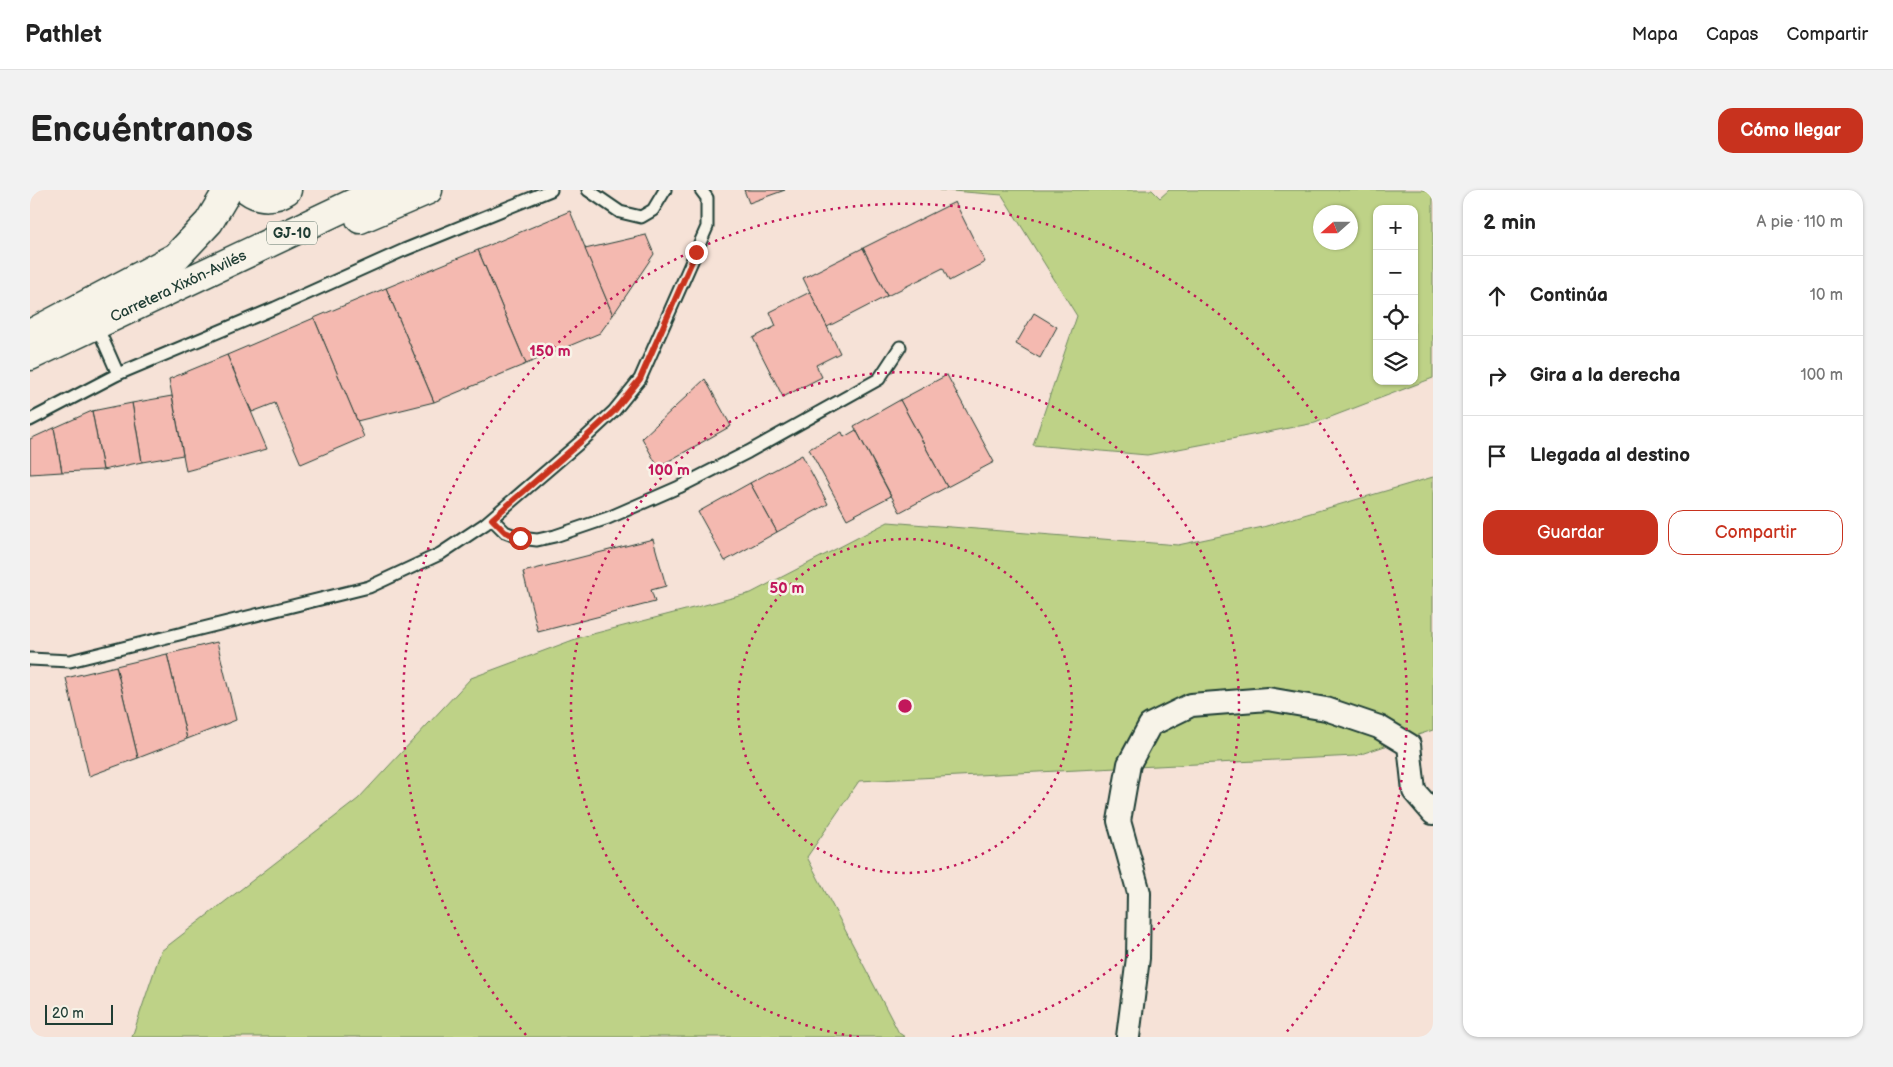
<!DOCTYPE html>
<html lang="es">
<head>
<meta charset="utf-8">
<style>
  :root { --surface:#fff; --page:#f2f2f2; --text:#222; --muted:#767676; --line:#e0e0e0; --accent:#c8321e }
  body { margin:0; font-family:"Balsamiq Sans",sans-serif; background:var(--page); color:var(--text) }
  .controls { position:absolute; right:15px; top:15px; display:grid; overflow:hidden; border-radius:10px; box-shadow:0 1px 4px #0004 }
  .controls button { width:45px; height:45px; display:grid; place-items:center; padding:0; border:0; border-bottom:1px solid var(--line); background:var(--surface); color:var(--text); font:25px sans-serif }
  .compass { position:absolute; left:1283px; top:15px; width:45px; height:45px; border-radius:50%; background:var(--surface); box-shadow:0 1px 4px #0004; rotate:249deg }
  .scale { position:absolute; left:15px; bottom:12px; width:68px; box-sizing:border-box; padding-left:5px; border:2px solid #1f3d34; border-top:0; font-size:14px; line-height:18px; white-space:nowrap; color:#1f3d34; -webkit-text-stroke:4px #f7f3e8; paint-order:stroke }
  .stop { position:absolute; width:15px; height:15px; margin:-11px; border:4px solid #c8321e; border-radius:50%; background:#fff }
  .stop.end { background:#c8321e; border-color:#fff; box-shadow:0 1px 5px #0008 }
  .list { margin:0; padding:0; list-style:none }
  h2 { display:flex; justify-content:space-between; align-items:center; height:65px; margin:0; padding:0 20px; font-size:21px }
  h2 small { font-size:16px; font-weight:400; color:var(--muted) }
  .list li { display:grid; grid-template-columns:32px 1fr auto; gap:15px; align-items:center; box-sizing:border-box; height:80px; padding:0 20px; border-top:1px solid var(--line) }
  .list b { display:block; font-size:19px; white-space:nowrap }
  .list em { font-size:16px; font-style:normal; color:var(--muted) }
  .actions { display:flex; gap:10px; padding:15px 20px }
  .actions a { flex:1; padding:11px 0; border:1px solid var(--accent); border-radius:15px; text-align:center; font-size:18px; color:var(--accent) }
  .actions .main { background:var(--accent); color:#fff }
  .icon { flex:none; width:28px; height:28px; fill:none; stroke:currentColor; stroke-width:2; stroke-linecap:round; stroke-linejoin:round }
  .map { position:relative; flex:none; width:1403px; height:847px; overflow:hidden; border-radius:15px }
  header { display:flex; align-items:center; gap:30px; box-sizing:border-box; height:70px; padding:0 25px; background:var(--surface); border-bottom:1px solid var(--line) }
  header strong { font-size:24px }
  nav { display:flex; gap:28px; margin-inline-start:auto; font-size:18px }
  .intro { display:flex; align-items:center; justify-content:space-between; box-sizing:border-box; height:120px; padding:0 30px }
  h1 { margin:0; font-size:35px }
  .button { padding:12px 22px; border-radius:15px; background:var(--accent); color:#fff; font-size:18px; font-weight:700 }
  main { display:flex; gap:30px; padding:0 30px }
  aside { flex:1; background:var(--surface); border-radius:15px; box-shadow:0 1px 4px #0004 }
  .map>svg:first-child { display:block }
  .green { fill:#bed287; stroke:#6e885e; fill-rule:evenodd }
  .building { fill:#f4b9b0; stroke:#1f3d34 }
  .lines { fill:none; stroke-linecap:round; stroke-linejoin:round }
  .lane-casing { stroke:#1f3d34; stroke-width:15 }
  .street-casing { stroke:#1f3d34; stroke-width:26 }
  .secondary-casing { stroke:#1f3d34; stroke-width:31 }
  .highway-casing { stroke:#1f3d34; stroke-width:31 }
  .lane { stroke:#f7f3e8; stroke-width:11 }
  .street { stroke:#f7f3e8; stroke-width:22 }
  .secondary { stroke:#f7f3e8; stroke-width:28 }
  .highway { stroke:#f7f3e8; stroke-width:28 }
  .route { stroke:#c8321e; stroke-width:6 }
  .ring { fill:none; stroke:#c2185b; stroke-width:2.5; stroke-dasharray:2.5 5 }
  .labels { text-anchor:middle; stroke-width:5; stroke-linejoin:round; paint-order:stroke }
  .shield { fill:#f7f3e8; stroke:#60746a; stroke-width:1 }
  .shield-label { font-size:14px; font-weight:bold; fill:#1f3d34 }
  .street-label { font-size:15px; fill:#1f3d34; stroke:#f7f3e8 }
  .centre { fill:#c2185b; stroke:#f7f3e8; stroke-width:2.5 }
  .ring-label { font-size:15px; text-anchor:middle; font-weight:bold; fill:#c2185b; stroke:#f7f3e8; stroke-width:5; stroke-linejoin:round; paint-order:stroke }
</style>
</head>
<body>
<header>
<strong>Pathlet</strong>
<nav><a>Mapa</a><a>Capas</a><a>Compartir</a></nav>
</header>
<div class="intro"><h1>Encuéntranos</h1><a class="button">Cómo llegar</a></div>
<main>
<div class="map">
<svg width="1403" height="847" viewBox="0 0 1403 847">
  <rect width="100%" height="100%" fill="#f6e2d7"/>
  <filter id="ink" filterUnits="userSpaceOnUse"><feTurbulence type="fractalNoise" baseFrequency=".02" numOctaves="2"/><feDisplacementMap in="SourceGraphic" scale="10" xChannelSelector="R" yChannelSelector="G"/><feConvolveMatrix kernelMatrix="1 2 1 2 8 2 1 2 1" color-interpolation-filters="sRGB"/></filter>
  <g filter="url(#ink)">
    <g class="green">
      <path d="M910 0H1122L1130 8 1139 0H1403V188L1285 233 1117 265 1003 255 1047 126 972 5ZM1347 19H1384V191H1347ZM1290 22H1320V52H1290Z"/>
      <path d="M1403 287V540L1325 566 829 591 777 667 869 843 875 847H102L131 761 328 609 441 488 551 447 721 403 858 332 1148 355 1233 337Z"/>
    </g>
    <g class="building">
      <path d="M714 0H755L719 13Z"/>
      <path d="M925 12 955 72 919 91 913 78 857 106 833 58Z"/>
      <path d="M540 21 583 125 570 143 496 174 448 60Z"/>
      <path d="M616 45 624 64 583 125 555 59Z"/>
      <path d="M833 58 857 106 797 137 773 88Z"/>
      <path d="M448 60 496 174 404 212 356 98Z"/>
      <path d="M356 98 404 212 327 231 284 128Z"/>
      <path d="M780 102 810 163 786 175 792 187 753 207 723 148 746 136 740 122Z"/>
      <path d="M1004 123 1027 137 1010 168 986 154Z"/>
      <path d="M284 128 334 247 271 274 245 213 222 222 197 165Z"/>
      <path d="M197 165 237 259 156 281 139 189Z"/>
      <path d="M917 185 964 272 917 297 870 210Z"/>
      <path d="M675 189 701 236 628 277 612 248Z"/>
      <path d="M142 206 153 265 112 272 102 213Z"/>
      <path d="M870 210 917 297 870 322 824 236Z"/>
      <path d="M102 213 112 272 73 280 62 221Z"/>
      <path d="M62 221 73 280 32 282 24 238Z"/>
      <path d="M24 238 32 282 0 284V249Z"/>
      <path d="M826 240 861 306 817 329 779 259 812 242 814 247Z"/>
      <path d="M772 265 798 314 747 342 720 293Z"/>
      <path d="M720 293 747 342 695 371 668 322Z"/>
      <path d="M623 349 636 396 621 400 625 412 508 442 493 382Z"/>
      <path d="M187 452 206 530 157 549 137 464Z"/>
      <path d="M137 464 157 549 108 568 86 476Z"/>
      <path d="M86 476 108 568 59 586 36 488Z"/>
    </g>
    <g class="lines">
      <defs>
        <g id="lane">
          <path d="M558 0 590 22 611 27 623 20 635 0"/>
          <path d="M66 134 88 184"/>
          <path d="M0 230 88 184 245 118 374 60 521 0"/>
          <path d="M462 329 475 342 490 348 507 350 525 346 578 328 649 297 718 262 849 189 870 157"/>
          <path d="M0 469 40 471 339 397 410 364 455 334 555 248 584 221 610 189 677 37V8L671 0"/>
        </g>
        <path id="street" d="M1098 847 1108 768 1109 703 1089 631 1099 574 1120 535 1161 515 1238 509 1296 519 1349 537 1379 555 1384 601 1403 623"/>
        <path id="secondary" d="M218 0C230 9 245 8 257 0"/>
        <g id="highway">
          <path d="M330 29 398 0"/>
          <path d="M0 144 146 67 179 32 198 0"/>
          <path id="s1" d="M0 166 351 0"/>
        </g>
      </defs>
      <use href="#lane" class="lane-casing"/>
      <use href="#street" class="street-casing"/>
      <use href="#secondary" class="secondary-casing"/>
      <use href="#highway" class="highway-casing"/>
      <use href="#lane" class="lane"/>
      <use href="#street" class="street"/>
      <use href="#secondary" class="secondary"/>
      <use href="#highway" class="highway"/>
    </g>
  </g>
  <g class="lines" filter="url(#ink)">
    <path class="route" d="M490 348 475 342 462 329 555 248 584 221 610 189 666 62"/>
  </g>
  <g class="ring">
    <circle cx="875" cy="516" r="167"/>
    <path d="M829 847A334 334 0 1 1 921 847"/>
    <path d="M496 845A502 502 0 1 1 1254 845"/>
  </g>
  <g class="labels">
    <rect class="shield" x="237" y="31.5" width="50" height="23" rx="4"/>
    <g class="shield-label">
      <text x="262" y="48">GJ-10</text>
    </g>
    <g class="street-label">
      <text dy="5" stroke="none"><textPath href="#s1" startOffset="164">Carretera Xixón-Avilés</textPath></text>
    </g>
  </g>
  <circle cx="875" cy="516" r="8" class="centre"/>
  <g class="ring-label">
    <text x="520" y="166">150 m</text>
    <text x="639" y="285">100 m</text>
    <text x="757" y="403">50 m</text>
  </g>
</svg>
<div class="controls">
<button>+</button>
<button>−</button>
<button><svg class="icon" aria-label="locate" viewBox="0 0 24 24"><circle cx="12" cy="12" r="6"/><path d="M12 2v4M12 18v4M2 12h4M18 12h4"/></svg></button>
<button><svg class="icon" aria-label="layers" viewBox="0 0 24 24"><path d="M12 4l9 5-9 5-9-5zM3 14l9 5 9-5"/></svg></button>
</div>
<svg class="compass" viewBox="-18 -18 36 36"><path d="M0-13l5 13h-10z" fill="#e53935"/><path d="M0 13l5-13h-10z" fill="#767676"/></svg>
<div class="scale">20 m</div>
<div class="stop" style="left:490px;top:348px"></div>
<div class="stop end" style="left:666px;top:62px"></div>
</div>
<aside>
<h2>2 min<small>A pie · 110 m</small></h2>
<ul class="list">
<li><svg class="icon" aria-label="ahead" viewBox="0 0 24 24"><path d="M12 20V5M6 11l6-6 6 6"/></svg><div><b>Continúa</b></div><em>10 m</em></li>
<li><svg class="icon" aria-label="right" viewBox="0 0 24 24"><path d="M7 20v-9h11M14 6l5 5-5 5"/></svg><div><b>Gira a la derecha</b></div><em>100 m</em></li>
<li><svg class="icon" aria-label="arrive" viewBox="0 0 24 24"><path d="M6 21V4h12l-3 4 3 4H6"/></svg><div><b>Llegada al destino</b></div></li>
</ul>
<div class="actions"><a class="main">Guardar</a><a>Compartir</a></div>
</aside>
</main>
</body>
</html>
